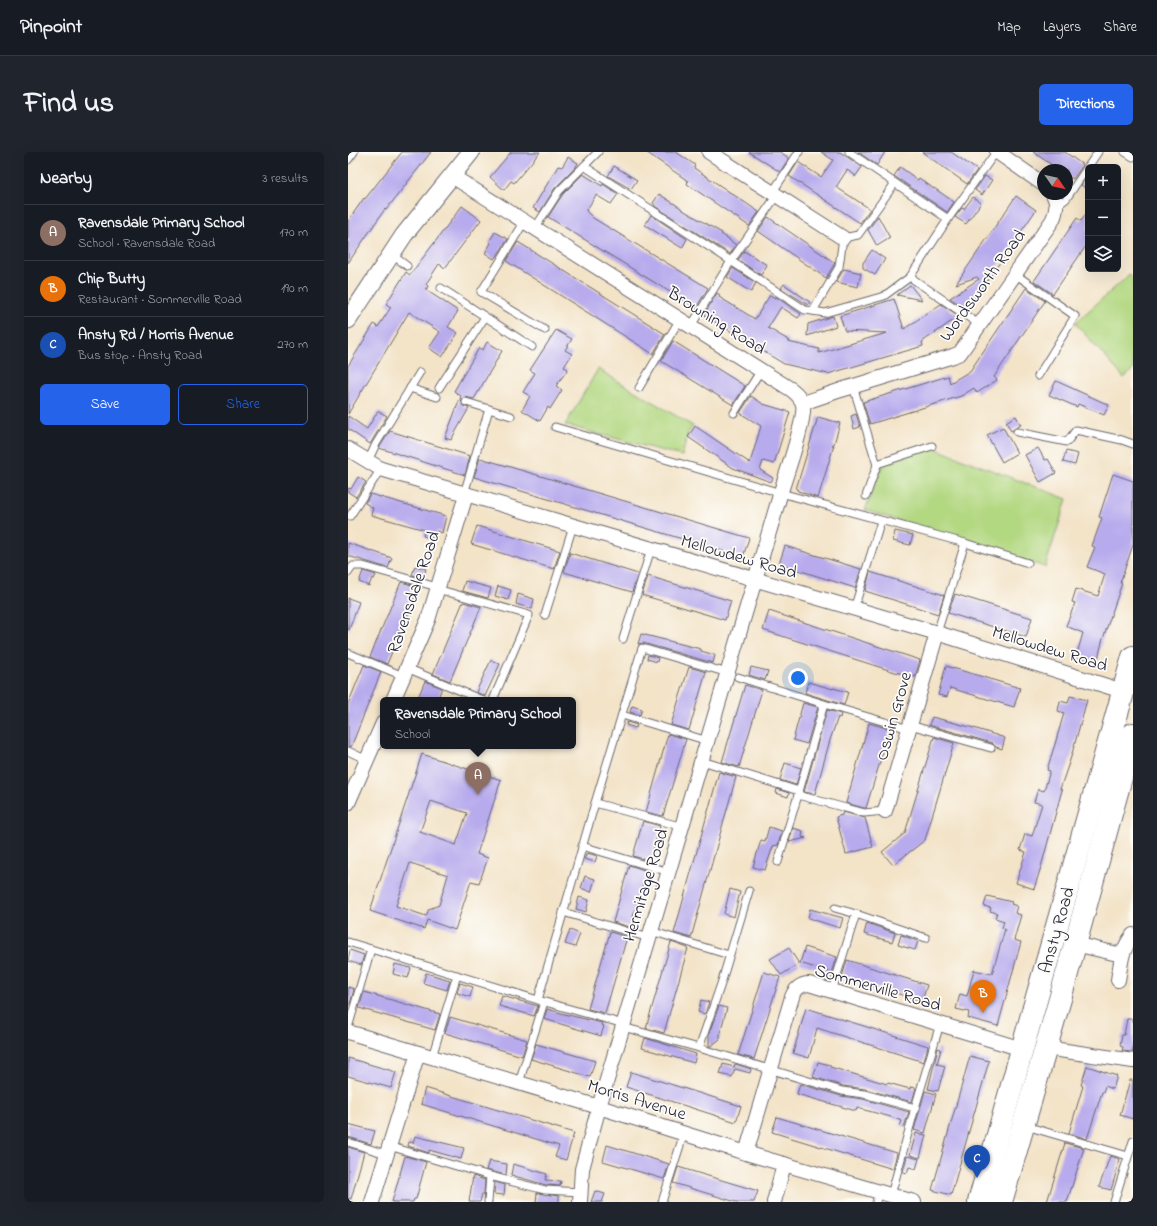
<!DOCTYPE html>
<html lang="en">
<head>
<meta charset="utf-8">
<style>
  :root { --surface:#171b24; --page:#20242c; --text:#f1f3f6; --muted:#9ea1a6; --line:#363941; --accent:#2563eb }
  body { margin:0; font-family:"Indie Flower",sans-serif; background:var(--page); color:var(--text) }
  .controls { position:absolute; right:12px; top:12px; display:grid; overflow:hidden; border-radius:6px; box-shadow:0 4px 16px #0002 }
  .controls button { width:36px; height:36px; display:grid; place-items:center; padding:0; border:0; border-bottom:1px solid var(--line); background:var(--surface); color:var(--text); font:20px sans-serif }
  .compass { position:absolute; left:689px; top:12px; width:36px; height:36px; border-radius:50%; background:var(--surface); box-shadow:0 4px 16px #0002; rotate:124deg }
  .you { position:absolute; left:450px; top:526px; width:14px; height:14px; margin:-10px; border:3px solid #fff; border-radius:50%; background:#1a73e8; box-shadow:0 0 0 6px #1a73e833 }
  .badge { display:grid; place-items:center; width:26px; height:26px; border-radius:50%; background:var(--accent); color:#fff; font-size:13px; font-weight:700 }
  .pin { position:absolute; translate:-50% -33px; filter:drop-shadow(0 1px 2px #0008) }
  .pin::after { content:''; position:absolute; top:21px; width:14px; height:12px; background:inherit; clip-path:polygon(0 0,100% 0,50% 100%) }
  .popup { position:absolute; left:32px; top:545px; width:196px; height:52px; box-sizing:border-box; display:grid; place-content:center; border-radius:6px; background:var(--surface); filter:drop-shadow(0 1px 3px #0005); font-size:13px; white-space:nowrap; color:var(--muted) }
  .popup b { font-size:15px; color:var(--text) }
  .popup::after { content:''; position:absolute; left:50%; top:100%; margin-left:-8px; border:8px solid transparent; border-top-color:var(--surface) }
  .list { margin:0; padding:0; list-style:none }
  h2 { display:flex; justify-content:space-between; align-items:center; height:52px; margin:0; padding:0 16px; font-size:17px }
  h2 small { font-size:13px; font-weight:400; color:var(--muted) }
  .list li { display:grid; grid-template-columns:26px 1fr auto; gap:12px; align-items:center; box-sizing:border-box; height:56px; padding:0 16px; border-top:1px solid var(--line) }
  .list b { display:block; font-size:15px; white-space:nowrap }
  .list p { margin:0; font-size:13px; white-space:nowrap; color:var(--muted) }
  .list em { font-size:13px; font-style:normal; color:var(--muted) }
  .actions { display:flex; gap:8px; padding:12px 16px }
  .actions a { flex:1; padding:9px 0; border:1px solid var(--accent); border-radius:6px; text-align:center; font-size:14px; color:var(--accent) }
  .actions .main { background:var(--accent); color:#fff }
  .icon { flex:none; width:22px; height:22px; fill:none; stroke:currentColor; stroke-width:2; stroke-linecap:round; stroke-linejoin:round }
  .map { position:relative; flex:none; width:785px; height:1050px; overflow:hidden; border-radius:6px }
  header { display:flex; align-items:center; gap:24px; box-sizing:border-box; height:56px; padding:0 20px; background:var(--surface); border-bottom:1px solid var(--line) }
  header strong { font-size:19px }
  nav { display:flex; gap:22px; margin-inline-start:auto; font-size:14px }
  .intro { display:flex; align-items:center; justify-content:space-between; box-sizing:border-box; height:96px; padding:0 24px }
  h1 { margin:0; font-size:28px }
  .button { padding:10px 18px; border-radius:6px; background:var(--accent); color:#fff; font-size:14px; font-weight:700 }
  main { display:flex; gap:24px; padding:0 24px }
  aside { flex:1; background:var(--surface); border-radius:6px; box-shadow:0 4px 16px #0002 }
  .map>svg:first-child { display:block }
  .green { fill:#b3d882; stroke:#6a7d5e }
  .building { fill:#b7abed; fill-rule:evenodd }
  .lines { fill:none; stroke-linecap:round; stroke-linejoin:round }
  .service-casing { stroke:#6b666c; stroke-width:9 }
  .minor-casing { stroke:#6b666c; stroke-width:16 }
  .tertiary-casing { stroke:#6b666c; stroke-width:19 }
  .trunk-casing { stroke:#6b666c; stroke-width:24 }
  .service { stroke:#fff; stroke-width:7 }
  .minor { stroke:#fff; stroke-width:14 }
  .tertiary { stroke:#fff; stroke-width:17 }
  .trunk { stroke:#fff; stroke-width:22 }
  .labels { text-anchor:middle; stroke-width:3.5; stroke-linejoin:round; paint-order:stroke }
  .street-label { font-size:18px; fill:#22223b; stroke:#fdfcf7 }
</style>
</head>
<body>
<header>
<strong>Pinpoint</strong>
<nav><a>Map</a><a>Layers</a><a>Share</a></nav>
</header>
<div class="intro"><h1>Find us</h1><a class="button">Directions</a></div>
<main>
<aside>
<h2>Nearby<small>3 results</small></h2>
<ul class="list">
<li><span class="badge" style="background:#8d6e63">A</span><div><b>Ravensdale Primary School</b><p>School · Ravensdale Road</p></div><em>170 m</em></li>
<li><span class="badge" style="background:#e8710a">B</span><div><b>Chip Butty</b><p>Restaurant · Sommerville Road</p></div><em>190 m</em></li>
<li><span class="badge" style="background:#1a4fb4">C</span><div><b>Ansty Rd / Morris Avenue</b><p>Bus stop · Ansty Road</p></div><em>270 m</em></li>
</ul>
<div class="actions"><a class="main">Save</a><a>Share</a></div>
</aside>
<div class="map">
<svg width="785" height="1050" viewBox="0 0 785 1050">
  <rect width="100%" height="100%" fill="#fdfcf7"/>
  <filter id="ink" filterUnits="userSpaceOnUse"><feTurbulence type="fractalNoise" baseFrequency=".025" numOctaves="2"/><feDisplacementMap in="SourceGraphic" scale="8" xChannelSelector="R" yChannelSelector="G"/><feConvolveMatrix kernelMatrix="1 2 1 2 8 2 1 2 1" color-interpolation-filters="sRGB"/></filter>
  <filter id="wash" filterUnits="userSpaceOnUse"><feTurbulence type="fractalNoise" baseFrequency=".012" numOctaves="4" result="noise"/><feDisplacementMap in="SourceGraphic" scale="16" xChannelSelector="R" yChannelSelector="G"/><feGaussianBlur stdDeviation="0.9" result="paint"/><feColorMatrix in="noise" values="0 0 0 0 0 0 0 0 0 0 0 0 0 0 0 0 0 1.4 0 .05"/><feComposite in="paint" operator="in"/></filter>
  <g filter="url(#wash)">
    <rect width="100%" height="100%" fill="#f3e3c7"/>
    <g class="green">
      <path d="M781 123 785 127V218L776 226 727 171Z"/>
      <path d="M250 217 345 274 340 281 334 304 217 273Z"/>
      <path d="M578 293 719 347 697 415 517 358 537 307Z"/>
    </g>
    <g id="blocks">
      <g class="building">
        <path d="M54 0H83L38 58 37 57 0 111V69L16 46 17 47Z"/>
        <path d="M163 0H192L166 31 163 29 156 38 142 25Z"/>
        <path d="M298 0H328L347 13 346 16 411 60 401 74 339 32 340 29Z"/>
        <path d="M401 0H432L441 6 432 20Z"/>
        <path d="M473 0H492L514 15 507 25V23L499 18 488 35 522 57 512 71 441 24 450 10 473 25 485 8Z"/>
        <path d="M510 0H537L529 13Z"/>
        <path d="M574 0H603L629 18 619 32Z"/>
        <path d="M685 0H717L735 13 725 27 719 23V18H711Z"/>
        <path d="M220 5 230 11 228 15 207 36 192 60 185 56 210 14 214 15Z"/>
        <path d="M266 14 289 28 283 37 260 24Z"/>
        <path d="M552 15 570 28 571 26 586 37V36L606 50 599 60 546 24Z"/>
        <path d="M235 22 254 34 255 32 270 42 263 52 248 43 238 59 245 66 360 136 348 156 200 65 215 42Z"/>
        <path d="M637 24 644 28 634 43 627 38Z"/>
        <path d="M740 24V38L733 33Z"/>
        <path d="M311 42 333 56V57L374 81 373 82 381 87V88L388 93 382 102 308 55 305 51Z"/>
        <path d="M668 44 688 58 619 158 602 146 631 127 629 125 608 132Z"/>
        <path d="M625 45 633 51 618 72 607 65 614 56 616 57Z"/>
        <path d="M114 54 133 68 97 116 91 112 78 132 80 134 78 138 110 159 100 175 110 181 94 205 81 196 92 180 61 160 0 262V214L26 172 30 175 43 155 38 152 58 120 62 123Z"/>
        <path d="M740 59V91L705 142 686 129 729 66 733 69Z"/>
        <path d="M303 63 339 87 334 96 297 73Z"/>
        <path d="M530 64 542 86 529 94 520 78Z"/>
        <path d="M420 65 487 111 478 126 410 79Z"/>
        <path d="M147 80 160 87 149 104H148L146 107 137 101 143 91 141 90Z"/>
        <path d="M170 90 317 182 305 202 158 109Z"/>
        <path d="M524 98 537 107 527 123 515 116V111Z"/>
        <path d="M396 99 419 113 413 123 390 108Z"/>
        <path d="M385 116 408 131 403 140 379 125Z"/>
        <path d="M496 117 513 121 510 135 488 130Z"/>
        <path d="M436 132 462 150 460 153 433 136Z"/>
        <path d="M562 133 574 148 549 143Z"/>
        <path d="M678 136 697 149 646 225 649 228 629 241 626 236 613 244 522 272 515 250 600 224 602 231 622 219Z"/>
        <path d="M369 141 372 143 371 145 407 167 422 143 427 146 428 145 453 162 450 166 433 155 420 176 442 189 440 190 471 197V201L539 181 497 179 492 164 546 147 556 177 593 152 611 164 574 190 575 194 480 222 436 212 356 163Z"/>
        <path d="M485 164 488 174 459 184 460 172Z"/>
        <path d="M208 178 224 187 217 198 224 202 216 215 220 217 208 234 214 238 202 257 200 255 192 269 174 258 182 244 175 240 187 221 182 218Z"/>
        <path d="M325 189 397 234 385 253 313 209Z"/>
        <path d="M139 190 154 199 126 247 117 245 113 248 115 254 121 256 103 288 97 286 113 244 106 239 131 196 135 198Z"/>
        <path d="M708 229 761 253 756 263 730 252 729 255 701 243Z"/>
        <path d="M403 244 415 252 442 260 426 312 415 309 412 318 425 326 423 330 385 316 340 285 347 274 402 311 413 274 392 261Z"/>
        <path d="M30 259 39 264 22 292 0 277V264L19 277Z"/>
        <path d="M508 262 512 275 506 277 503 264Z"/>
        <path d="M668 264 673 273 663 279 658 270Z"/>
        <path d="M470 265 492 271 486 292 484 293H486L470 346 450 339V338L448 337Z"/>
        <path d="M655 275 669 301 654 310 639 283Z"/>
        <path d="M42 279 122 304 117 323 31 296Z"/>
        <path d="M690 296 697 308 700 307 708 321 692 330 677 303Z"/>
        <path d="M718 299 730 302 727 313 715 310Z"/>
        <path d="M132 306 401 386 395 405 126 325Z"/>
        <path d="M765 322 785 329V393L772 431H774L754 490 749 511 728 505 735 481 718 474 727 451 724 450 728 437 750 444 757 422 739 415 747 395 744 394 754 366 751 365Z"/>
        <path d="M10 325 18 330 8 345 0 340V336L3 337Z"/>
        <path d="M22 342 98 364 94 381 89 379 87 388 75 384 77 378 23 363 25 356 17 351Z"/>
        <path d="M129 374 212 399 206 417 123 392Z"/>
        <path d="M547 379 565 383 562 393 545 389Z"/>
        <path d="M0 391 44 406 40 416 0 404Z"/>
        <path d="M437 394 513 417 507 436 431 412Z"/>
        <path d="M222 401 290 422 284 440 216 420Z"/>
        <path d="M67 414 78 417 75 426 64 423Z"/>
        <path d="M15 419 28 423 26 427 24 426 21 434 11 430Z"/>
        <path d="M522 420 596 443 590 462 517 439Z"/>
        <path d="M300 424 383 449 377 468 294 443Z"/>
        <path d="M117 429 143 436 140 446 114 439Z"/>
        <path d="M53 430 71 435 39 512 22 505Z"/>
        <path d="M150 434 163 438 160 448 147 444Z"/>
        <path d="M170 442 186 447 184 457 168 452Z"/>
        <path d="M607 442 684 466 678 485 600 461Z"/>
        <path d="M0 446 11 450 1 478H0Z"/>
        <path d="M115 450 133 455 102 529 85 522Z"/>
        <path d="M421 459 572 508 567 525 547 520 415 478Z"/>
        <path d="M293 482 353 497V499L367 503 365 511 295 491 290 492Z"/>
        <path d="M300 503 310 506 309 510 299 507Z"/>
        <path d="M143 508 152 512 137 544 128 540Z"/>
        <path d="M16 513 33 520 3 595 0 594V552Z"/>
        <path d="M598 514 672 536 666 555 602 536 599 545 590 543Z"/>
        <path d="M341 515 358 520 341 578 323 573Z"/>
        <path d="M403 515 420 519 417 528 401 523Z"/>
        <path d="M77 529 94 536 89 548H69Z"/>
        <path d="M460 530 485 537V536L500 540 496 553 457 541Z"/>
        <path d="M397 533 414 538 391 615 374 610Z"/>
        <path d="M722 544 739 548 723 605 712 637 714 638 693 715 686 737 668 731 678 700 672 698 677 682 684 684 694 652 686 650 690 637 696 639 702 619 699 618 707 592 716 561 710 559 712 549 720 551Z"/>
        <path d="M455 551 470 555 459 592 445 588Z"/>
        <path d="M284 554 294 557 292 563 282 560Z"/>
        <path d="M479 558 493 562 492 566 490 565 482 588 467 642 456 640Z"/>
        <path d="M584 565 626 576 657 586 654 597 648 595 644 591 581 573Z"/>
        <path d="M279 570 289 573 288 576 278 573Z"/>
        <path d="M521 571 542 577 518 656H516L498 651Z"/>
        <path d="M320 582 338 587 315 664 298 660Z"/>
        <path d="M586 585 606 591 577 688 545 713 534 700 557 681Z"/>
        <path d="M74 602 153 628 129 702 140 706 131 731 123 729 107 778 79 768 76 777 22 759ZM83 649 119 661 108 693 72 680ZM62 711 100 723 91 753 81 757 78 764 48 754Z"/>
        <path d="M437 611 453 616 448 633 432 628Z"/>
        <path d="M371 620 388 625 343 786 326 781Z"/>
        <path d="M429 637 441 641 440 645 428 641Z"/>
        <path d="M495 660 517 666 525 695 498 702 488 665 494 663Z"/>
        <path d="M295 669 312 674 302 709 285 704Z"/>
        <path d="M421 675 434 679 430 693 425 694 417 718 405 715 413 688 417 689Z"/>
        <path d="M445 676 455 679 454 685 458 686 441 690Z"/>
        <path d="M239 701 249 704 247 710 236 707Z"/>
        <path d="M281 713 299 719 282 775 265 770Z"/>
        <path d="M237 724 247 727 243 740 233 736Z"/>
        <path d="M382 737 392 740 386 765 376 762Z"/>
        <path d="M639 744 664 750 663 752 669 754 667 761 673 763 666 788 673 790 650 874 620 866 621 860 608 857 612 842 619 844 626 818 644 822 657 777 654 776 656 769 647 766 649 761 642 759 643 756 636 754Z"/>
        <path d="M231 745 241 748 238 760 228 757Z"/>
        <path d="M462 757 495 766 492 776 460 766Z"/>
        <path d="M519 771 547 781 544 790 516 782Z"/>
        <path d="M222 778 232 782 227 795 217 792Z"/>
        <path d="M262 780 279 785 257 861 240 857Z"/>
        <path d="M553 783 570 789 567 798 550 793Z"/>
        <path d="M323 790 340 796 316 881 298 876Z"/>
        <path d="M457 795 489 805 484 821 452 811Z"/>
        <path d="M441 796 451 812 433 823 422 807Z"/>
        <path d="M2 798 16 803 13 813 0 809Z"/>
        <path d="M499 808 579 833 574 849 494 825Z"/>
        <path d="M47 812 63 816 60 826 45 822Z"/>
        <path d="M416 820 432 825 406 907 390 903Z"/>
        <path d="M78 821 102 828 99 838 75 831Z"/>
        <path d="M112 831 125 835 122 845 109 841Z"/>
        <path d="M0 835 6 837 2 852H0Z"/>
        <path d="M16 840 92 862 87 878 11 856Z"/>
        <path d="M154 844 190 854 186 864 151 854Z"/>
        <path d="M353 848 361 850 357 862 350 860Z"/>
        <path d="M371 854 379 856 372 881V887L363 894H361V881Z"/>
        <path d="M458 856 580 894 576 910 469 876 461 906 445 901Z"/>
        <path d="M199 857 220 863 254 871 253 873 256 874 253 884 196 867Z"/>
        <path d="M102 865 179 888 174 904 97 881Z"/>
        <path d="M779 867H785V900L774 899 775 895 772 894 774 883H776Z"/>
        <path d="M297 886 348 902 346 911 294 896Z"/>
        <path d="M188 892 247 909 242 925 183 907Z"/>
        <path d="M590 896 593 897 589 912 597 914 590 939 580 937Z"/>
        <path d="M622 904 641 909 603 1043 584 1038Z"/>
        <path d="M0 906 48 920 43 936 0 924Z"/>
        <path d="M470 910 482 913V915L539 932 540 931 562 937V935L568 936 564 950 517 937 495 934 465 925Z"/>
        <path d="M375 912 386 915 387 912 403 917 402 921 387 917 384 925 372 922Z"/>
        <path d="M739 914 769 924 765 937 757 934 755 940H754L739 987 721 981 735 934 733 933Z"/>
        <path d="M283 920 393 954 388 970 278 935Z"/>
        <path d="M782 928H785V967L772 963Z"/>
        <path d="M452 932 493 944 515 947 561 960 556 975 552 974 554 969 543 965 509 956 508 959 449 942Z"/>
        <path d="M77 936 226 981 218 1008 207 1005 211 994 73 952Z"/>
        <path d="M577 939 588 942 577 981 566 978Z"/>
        <path d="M429 965 549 1001 545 1017 424 980Z"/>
        <path d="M0 972 27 979 23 992 0 985Z"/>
        <path d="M568 981 578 983 572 1006 562 1003Z"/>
        <path d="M67 984 116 996 113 1007 81 998V1001L60 994 61 990 65 991Z"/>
        <path d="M717 991 736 996 719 1050H699Z"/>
        <path d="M259 993 321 1012 316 1027 255 1009Z"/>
        <path d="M0 995 16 1000 3 1047 0 1046Z"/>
        <path d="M57 1004 78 1010 68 1047H66L65 1050H44Z"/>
        <path d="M559 1004 571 1007 568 1017 561 1015 559 1021 555 1020Z"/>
        <path d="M762 1004 772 1007 763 1038 751 1035Z"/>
        <path d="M141 1009 159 1012 158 1023 138 1018Z"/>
        <path d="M165 1012 199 1022 197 1028 213 1029 212 1034 198 1033 163 1023Z"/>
        <path d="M330 1015 410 1039 406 1050H388L325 1031Z"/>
        <path d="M125 1024 137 1028 136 1042H134L132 1050H121Z"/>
        <path d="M147 1030 157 1033 156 1043 146 1042Z"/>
        <path d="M247 1039 257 1042 254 1050H243Z"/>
        <path d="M189 1041 211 1044V1050H188Z"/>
      </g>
    </g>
  </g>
  <g filter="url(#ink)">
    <use href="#blocks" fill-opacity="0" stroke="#6b666c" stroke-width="1"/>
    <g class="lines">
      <defs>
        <g id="service">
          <path d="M250 0 236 14 383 109 343 174"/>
          <path d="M501 0 600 67"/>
          <path d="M777 0 785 5"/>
          <path d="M0 8 6 0"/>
          <path d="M547 31 510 83 495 86 491 115 465 159 477 161 536 144 562 125"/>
          <path d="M424 41 451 0"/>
          <path d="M429 43 383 109 457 158 465 159"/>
          <path d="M709 54 718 47 750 0"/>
          <path d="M177 69 133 140 197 178"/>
          <path d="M187 76 211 39 236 14"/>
          <path d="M43 102 59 114"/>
          <path d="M667 122 727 164 690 224"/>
          <path d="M93 136 184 195"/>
          <path d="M632 173 562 125 600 67 648 0"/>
          <path d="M505 234 529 313 518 344"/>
          <path d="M62 236 89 245"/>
          <path d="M91 236 137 165"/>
          <path d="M291 236 332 167"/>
          <path d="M118 250 141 257"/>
          <path d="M386 261 413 218"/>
          <path d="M207 275 433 341 617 391"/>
          <path d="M669 280 719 290 728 278 774 288 785 292"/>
          <path d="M20 309 28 292 72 220"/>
          <path d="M529 312 584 294"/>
          <path d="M116 342 141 257 163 264"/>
          <path d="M2 364 33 317"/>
          <path d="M0 421 5 414H15L89 435"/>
          <path d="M89 437 181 463 145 548"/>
          <path d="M506 457 533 369"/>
          <path d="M197 463 225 374"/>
          <path d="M589 481 617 391 680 411"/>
          <path d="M275 487 303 397"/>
          <path d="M0 501 55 524"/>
          <path d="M59 516 134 548"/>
          <path d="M390 525 476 552"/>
          <path d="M274 563 360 589"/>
          <path d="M562 573 643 596"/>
          <path d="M0 599 19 608"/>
          <path d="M354 609 451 639"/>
          <path d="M450 643 476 552 561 577"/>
          <path d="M247 651 335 675"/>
          <path d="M234 694 321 720"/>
          <path d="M430 710 450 643 516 661 537 659"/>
          <path d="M215 760 301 786"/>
          <path d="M508 762 578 786"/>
          <path d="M303 779 381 803"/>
          <path d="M0 790 190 848"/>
          <path d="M484 839 508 762 487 756"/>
          <path d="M276 872 190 848 247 651 294 496 380 521"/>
          <path d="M275 875 351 896 373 832 401 739"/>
          <path d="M0 876 23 797"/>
          <path d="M351 896 494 939 516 942 567 956"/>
          <path d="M84 905 109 823"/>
          <path d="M171 931 196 850"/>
          <path d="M678 974 780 1004"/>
          <path d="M0 990 38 1002"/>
          <path d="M41 994 142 1024 140 1050"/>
          <path d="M142 1024 197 1038 233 1040"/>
          <path d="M543 1043 567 956 592 872"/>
          <path d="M314 1050 336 981"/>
          <path d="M528 1050 531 1040"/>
          <path d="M766 1050 785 989"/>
        </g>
        <g id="minor">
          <path d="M361 0 495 86"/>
          <path d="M649 0 695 32"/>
          <path d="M104 24 444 238C449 242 453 246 455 252 458 266 440 317 435 333L251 955 234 1017 232 1050"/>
          <path d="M455 251 493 238 605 204 612 201 704 69C709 59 710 51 705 42"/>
          <path d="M0 297 33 317 589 481 765 536 776 537"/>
          <path d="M45 548 80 468 118 343"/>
          <path d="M0 651 35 571"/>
          <path d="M537 659 589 481"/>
          <path d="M727 792 774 803"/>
          <path d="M770 828C773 811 773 798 785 783"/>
          <path d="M0 880 251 955 398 1001 566 1050"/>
          <path d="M698 896 785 909"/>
          <path d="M398 1001 444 845C447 837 453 832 461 832L674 897"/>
          <path d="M24 1050 70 901"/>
          <path d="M426 1050 436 1012"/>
        </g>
        <path id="tertiary" d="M0 168 56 83 123 0"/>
        <g id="trunk">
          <path d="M631 1050 785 505"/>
          <path d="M653 1050 712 847 785 582"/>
        </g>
      </defs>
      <use href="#service" class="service-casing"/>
      <use href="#minor" class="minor-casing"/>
      <use href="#tertiary" class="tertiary-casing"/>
      <use href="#trunk" class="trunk-casing"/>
      <use href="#service" class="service"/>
      <use href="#minor" class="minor"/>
      <use href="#tertiary" class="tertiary"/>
      <use href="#trunk" class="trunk"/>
    </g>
  </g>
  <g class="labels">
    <g class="street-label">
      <text transform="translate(634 133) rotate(-54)" y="6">Wordsworth Road</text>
      <text transform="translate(369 168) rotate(32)" y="6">Browning Road</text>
      <text transform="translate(391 404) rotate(16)" y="6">Mellowdew Road</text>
      <text transform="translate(65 440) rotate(-71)" y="6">Ravensdale Road</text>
      <text transform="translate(702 496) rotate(17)" y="6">Mellowdew Road</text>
      <text transform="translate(545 564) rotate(-74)" y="6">Oswin Grove</text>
      <text transform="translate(297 733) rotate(-73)" y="6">Hermitage Road</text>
      <text transform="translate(708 778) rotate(-74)" y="6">Ansty Road</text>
      <text transform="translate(530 835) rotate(16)" y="6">Sommerville Road</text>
      <text transform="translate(289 947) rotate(17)" y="6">Morris Avenue</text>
    </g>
  </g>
</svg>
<div class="controls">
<button>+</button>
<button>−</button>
<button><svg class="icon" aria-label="layers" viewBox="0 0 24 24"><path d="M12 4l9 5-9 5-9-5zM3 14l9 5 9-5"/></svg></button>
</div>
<svg class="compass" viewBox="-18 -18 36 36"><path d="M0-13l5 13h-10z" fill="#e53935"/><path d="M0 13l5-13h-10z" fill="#9ea1a6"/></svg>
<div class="you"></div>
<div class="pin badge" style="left:130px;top:643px;background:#8d6e63">A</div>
<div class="popup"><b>Ravensdale Primary School</b>School</div>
<div class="pin badge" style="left:635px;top:861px;background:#e8710a">B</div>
<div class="pin badge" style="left:629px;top:1026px;background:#1a4fb4">C</div>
</div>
</main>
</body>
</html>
